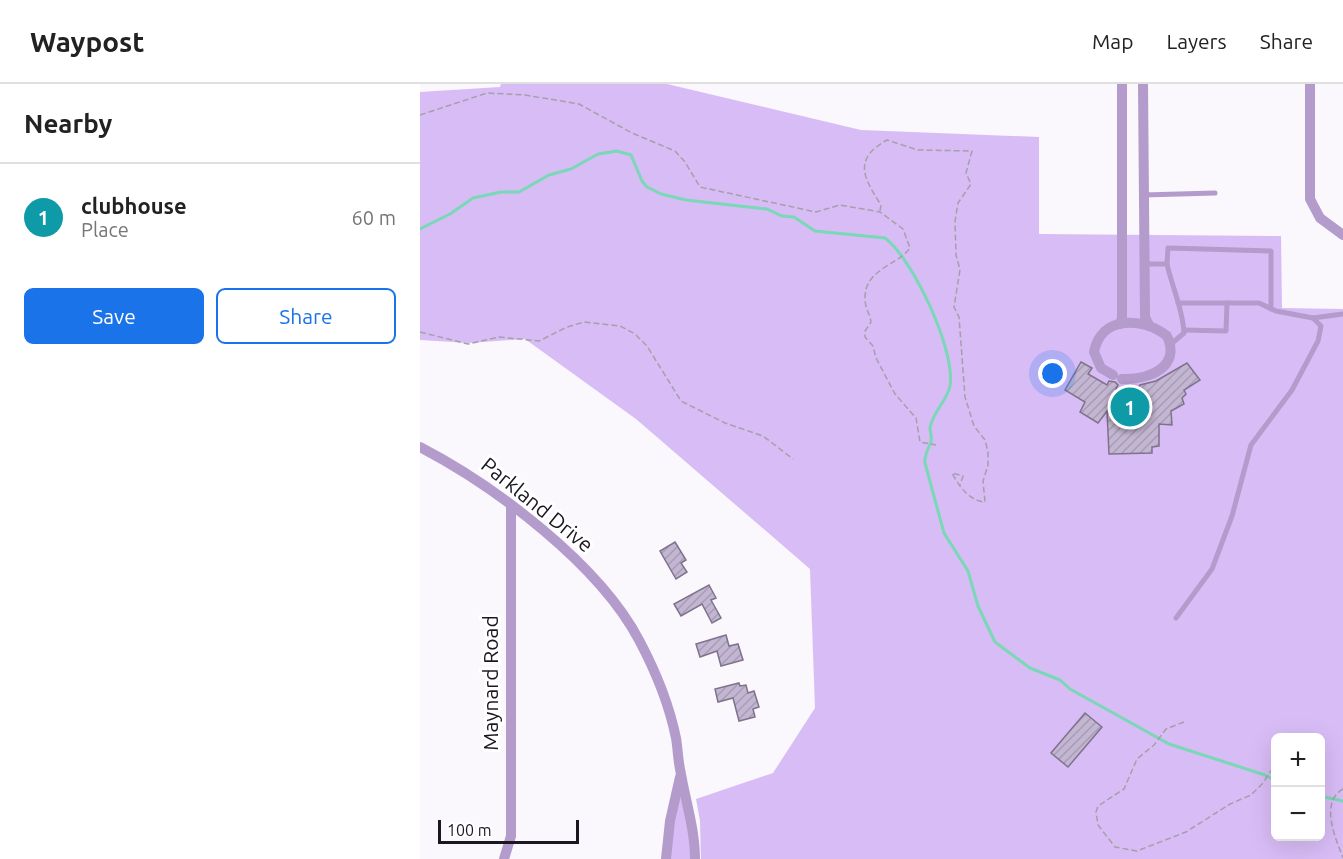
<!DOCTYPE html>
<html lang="en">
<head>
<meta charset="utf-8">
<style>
  :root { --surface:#fff; --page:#f2f2f2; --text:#222; --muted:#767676; --line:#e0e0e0; --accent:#1a73e8 }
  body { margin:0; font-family:Ubuntu,sans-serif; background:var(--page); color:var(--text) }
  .controls { position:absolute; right:18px; bottom:18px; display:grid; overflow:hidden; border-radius:9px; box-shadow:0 6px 24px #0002 }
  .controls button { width:54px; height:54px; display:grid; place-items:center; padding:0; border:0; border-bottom:2px solid var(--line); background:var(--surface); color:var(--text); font:30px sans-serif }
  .scale { position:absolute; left:18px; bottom:15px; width:141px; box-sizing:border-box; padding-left:6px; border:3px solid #1b1620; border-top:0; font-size:16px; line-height:21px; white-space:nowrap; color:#1b1620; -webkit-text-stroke:4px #fff; paint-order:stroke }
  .you { position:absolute; left:633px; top:290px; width:21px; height:21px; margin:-15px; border:4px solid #fff; border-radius:50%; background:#1a73e8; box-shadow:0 0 0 9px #1a73e833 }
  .badge { display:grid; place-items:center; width:39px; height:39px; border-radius:50%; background:var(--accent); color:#fff; font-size:20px; font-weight:700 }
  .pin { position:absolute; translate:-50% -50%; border:3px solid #fff; box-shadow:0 2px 6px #0006 }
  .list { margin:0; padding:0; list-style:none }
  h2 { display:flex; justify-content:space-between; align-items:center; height:78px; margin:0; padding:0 24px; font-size:26px }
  h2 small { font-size:20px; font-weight:400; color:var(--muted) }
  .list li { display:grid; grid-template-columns:39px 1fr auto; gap:18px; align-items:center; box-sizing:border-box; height:108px; padding:0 24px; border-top:2px solid var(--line) }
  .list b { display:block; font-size:22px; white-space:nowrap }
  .list p { margin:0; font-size:20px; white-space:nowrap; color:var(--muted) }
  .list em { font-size:20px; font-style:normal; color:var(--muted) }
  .actions { display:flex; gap:12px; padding:18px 24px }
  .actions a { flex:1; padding:14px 0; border:2px solid var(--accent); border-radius:9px; text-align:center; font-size:21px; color:var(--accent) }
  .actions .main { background:var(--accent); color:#fff }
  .map { position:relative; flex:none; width:923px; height:775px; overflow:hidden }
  header { display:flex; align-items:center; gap:36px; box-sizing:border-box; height:84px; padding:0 30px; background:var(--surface); border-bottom:2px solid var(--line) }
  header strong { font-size:28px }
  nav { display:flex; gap:33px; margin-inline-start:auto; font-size:21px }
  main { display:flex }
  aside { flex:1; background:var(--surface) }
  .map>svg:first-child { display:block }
  .green { fill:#d8bcf6; fill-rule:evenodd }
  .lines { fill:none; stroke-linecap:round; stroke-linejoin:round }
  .stream { stroke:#79d8b5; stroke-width:3 }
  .building { fill:url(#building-hatch); stroke:#7f728c; stroke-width:1.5 }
  .path { stroke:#a4a0a8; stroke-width:1.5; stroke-dasharray:6 3; stroke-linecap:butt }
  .lane { stroke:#b39bcc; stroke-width:5 }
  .street { stroke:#b39bcc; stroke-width:10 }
  .labels { text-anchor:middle; stroke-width:6; stroke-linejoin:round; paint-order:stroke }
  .street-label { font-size:21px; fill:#1b1620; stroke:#fff }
</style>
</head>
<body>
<header>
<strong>Waypost</strong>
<nav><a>Map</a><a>Layers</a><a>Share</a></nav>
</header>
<main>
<aside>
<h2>Nearby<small></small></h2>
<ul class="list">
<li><span class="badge" style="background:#0f9aa8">1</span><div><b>clubhouse</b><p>Place</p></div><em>60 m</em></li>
</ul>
<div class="actions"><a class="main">Save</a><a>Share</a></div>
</aside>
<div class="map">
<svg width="923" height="775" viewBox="0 0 923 775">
  <defs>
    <pattern id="building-hatch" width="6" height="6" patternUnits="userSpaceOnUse" patternTransform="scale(1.5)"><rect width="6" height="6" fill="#c3b6d2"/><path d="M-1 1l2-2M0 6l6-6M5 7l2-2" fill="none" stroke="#a79cb4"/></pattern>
  </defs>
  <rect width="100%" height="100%" fill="#faf7fd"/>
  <g class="green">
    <path d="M81 0H247L441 46 619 53V150L861 152 862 224 923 225V775H281L280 737 276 715 353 689 395 624 390 485 216 335 105 255 49 259 0 256V8L80 3ZM856 654H900V752H856Z"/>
    <path d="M261 690 275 775H246Z"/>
  </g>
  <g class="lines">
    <g class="stream">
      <path d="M0 145 30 130 53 114 81 108H99L129 91 151 85 178 70 197 67 211 71 222 97 227 103 241 110 266 116 347 125 362 132 374 133 395 147 465 154C493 175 536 267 530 302 527 317 512 329 510 344 510 348 512 352 511 357 509 365 504 370 505 379L524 449 548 487 558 522 575 558 610 584 640 596 650 605 749 660 845 691 856 697"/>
      <path d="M900 712 923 717"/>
    </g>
  </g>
  <g class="building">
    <path d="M661 278 672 284 668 290 687 301 689 297 695 298 698 301 696 305H718L720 301 736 297 767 279 780 296 764 306 766 310 762 314 764 320 751 327 752 341 739 340V362L732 363V369L689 370 687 327 678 339 660 328 665 318 645 306Z"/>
    <path d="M255 458 266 476 261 479 267 488 256 495 240 467Z"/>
    <path d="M289 501 296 514 291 516 301 534 292 539 282 520 261 532 254 520Z"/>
    <path d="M306 551 309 562 318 560 323 576 301 582 297 567 280 573 276 560Z"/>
    <path d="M319 599 320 602 326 601 328 609 334 607 339 623 333 625 335 633 319 637 313 614 298 618 295 605Z"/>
    <path d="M665 629 682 643 648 683 631 669Z"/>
  </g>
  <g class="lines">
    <g class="path">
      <path d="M0 31 67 9 105 11 159 20 212 49 255 67 265 78 280 103 396 128 420 121 460 128 483 145 490 164C477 182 444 185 445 215 445 224 450 230 451 238L445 247V253L453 262 456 274 475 310 496 334 500 358 516 361"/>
      <path d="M460 127 461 121C443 93 433 75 467 56L498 66 552 67 546 89 551 100 538 119 535 137 536 171 540 186 534 223 539 233 545 313 554 342 565 356 568 368V381L563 397 565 418C549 417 539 402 532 389L543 392 540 401"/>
      <path d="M0 248 48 260 79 253 119 257 147 243 164 238 200 242 215 250 227 262 261 317 305 339 343 352 373 375"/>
      <path d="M764 638 746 645 734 661 717 675 704 705 678 722 676 728 678 741 695 763 717 767 766 748 810 720 831 711 843 699 856 679"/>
      <path d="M923 705C899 719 916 755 923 774"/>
    </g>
    <g class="lane">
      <path d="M723 111 795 109"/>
      <path d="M724 180H747C752 203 763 225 764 249L751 260"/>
      <path d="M747 180 748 164 851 167V225"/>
      <path d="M893 234 923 230"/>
      <path d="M764 246 806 247 807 219"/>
      <path d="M756 534 792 485 812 432 831 361 872 306 898 257 901 242 893 234 856 227 839 219H758"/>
    </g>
    <g class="street">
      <path d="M723 0 725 233 728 239"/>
      <path d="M890 0V115L900 134 923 151"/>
      <path d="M700 240 702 234V0"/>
      <path d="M693 291 681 284 674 268C681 231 723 233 747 252 762 284 727 296 702 295"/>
      <path d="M0 363C75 402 179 480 219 556 235 586 249 620 256 654 258 666 258 678 261 690 266 719 275 746 275 775"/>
      <path d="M84 775 91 752V422"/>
      <path d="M246 775 250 737 260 693"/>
    </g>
  </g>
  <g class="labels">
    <g class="street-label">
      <text transform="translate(117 421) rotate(39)" y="7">Parkland Drive</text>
      <text transform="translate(71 599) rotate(-90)" y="7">Maynard Road</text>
    </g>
  </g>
</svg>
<div class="controls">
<button>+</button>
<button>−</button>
</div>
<div class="scale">100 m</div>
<div class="you"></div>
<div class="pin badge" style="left:710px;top:323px;background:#0f9aa8">1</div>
</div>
</main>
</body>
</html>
